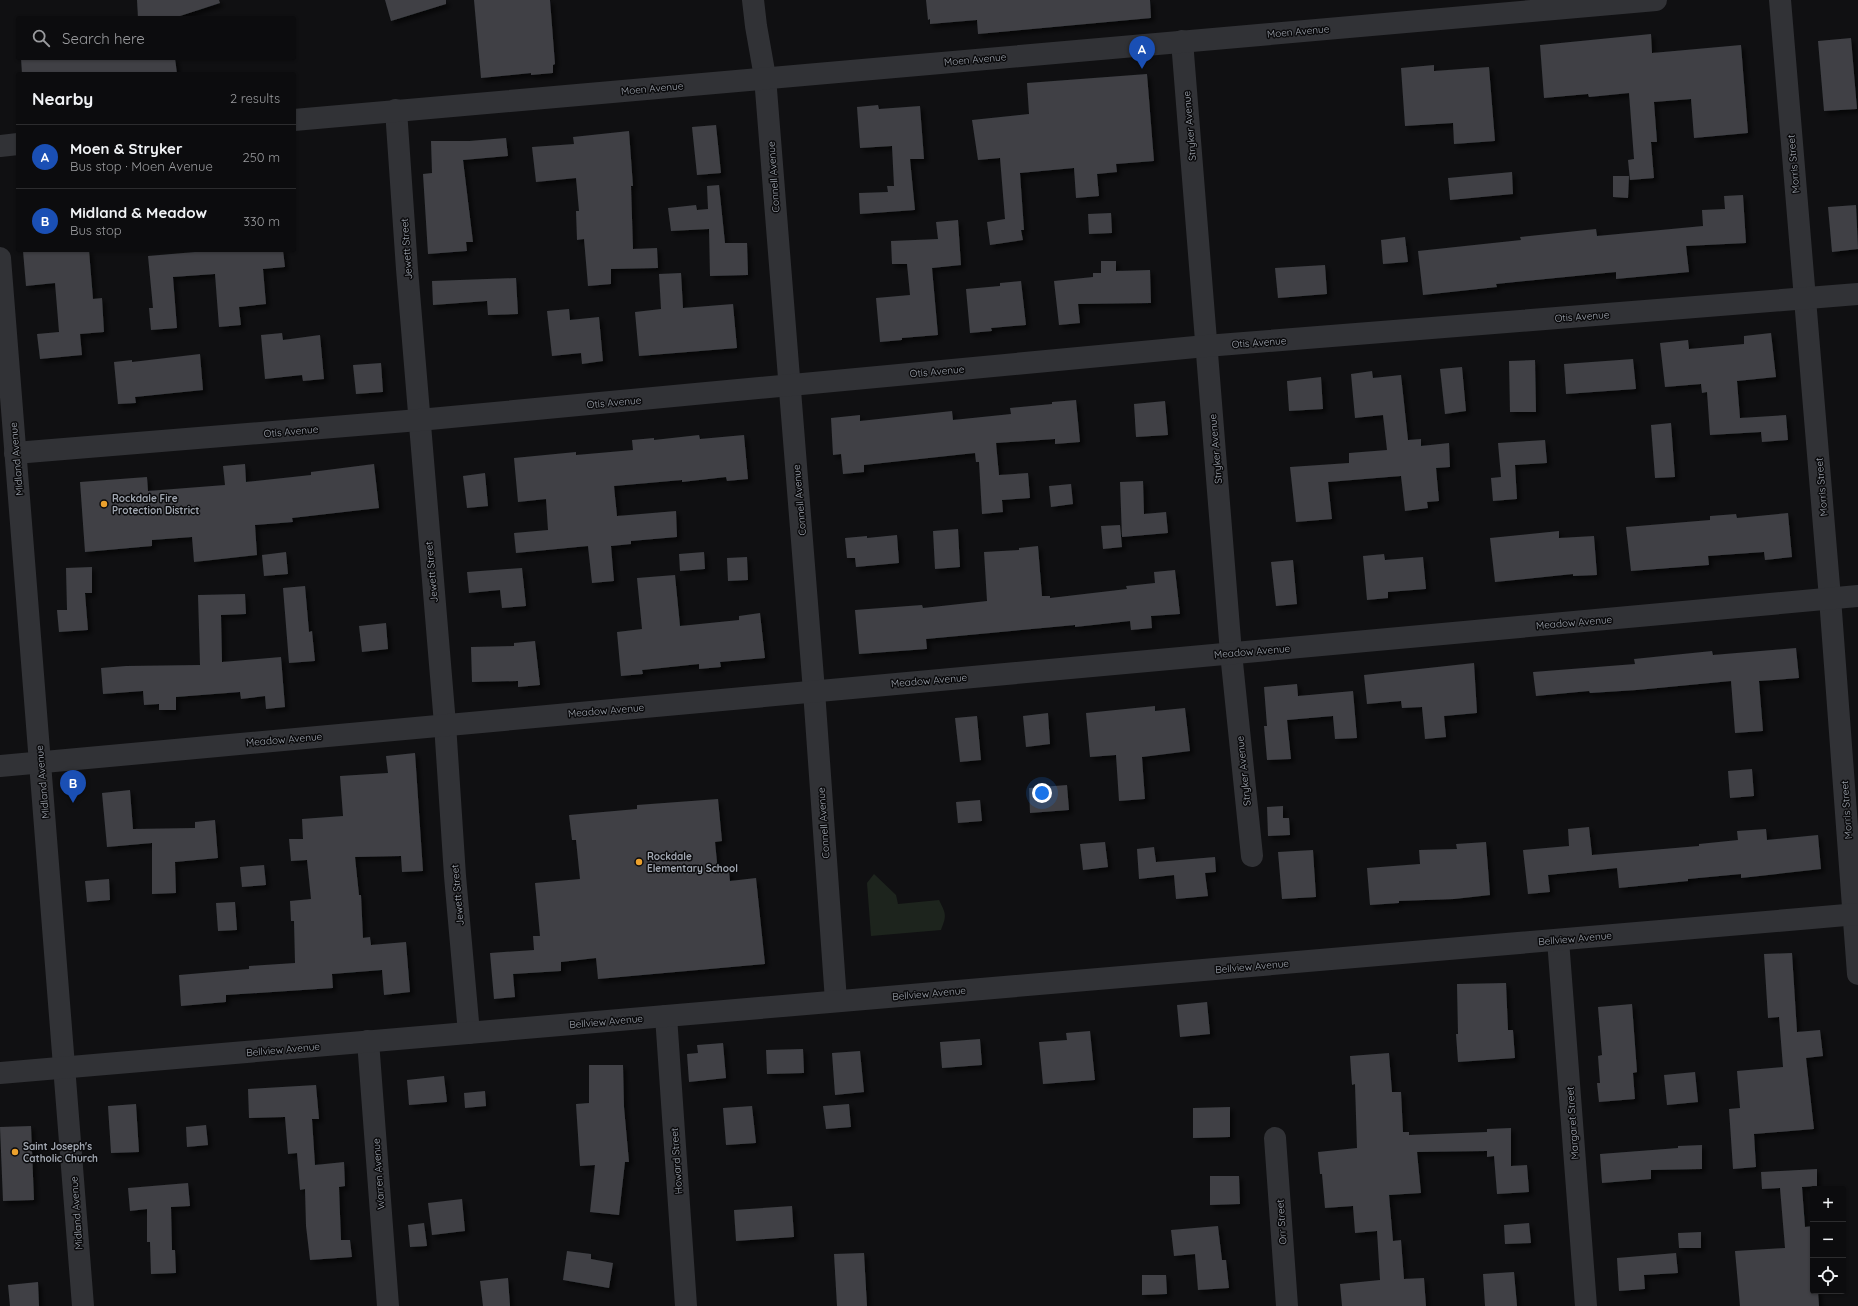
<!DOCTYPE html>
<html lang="en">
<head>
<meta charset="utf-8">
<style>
  :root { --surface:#0c0c0e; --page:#1a1a1c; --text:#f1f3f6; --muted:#9a9b9e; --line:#2c2c2e; --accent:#0f766e }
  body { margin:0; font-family:Quicksand,sans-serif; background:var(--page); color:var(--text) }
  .controls { position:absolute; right:12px; bottom:12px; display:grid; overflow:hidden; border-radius:4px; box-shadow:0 1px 3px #0004 }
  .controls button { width:36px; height:36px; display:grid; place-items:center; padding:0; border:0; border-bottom:1px solid var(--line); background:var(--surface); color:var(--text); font:20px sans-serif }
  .you { position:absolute; left:1042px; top:793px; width:14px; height:14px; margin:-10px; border:3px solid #fff; border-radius:50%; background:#1a73e8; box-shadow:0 0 0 6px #1a73e833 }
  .badge { display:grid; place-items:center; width:26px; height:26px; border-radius:50%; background:var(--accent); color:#fff; font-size:13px; font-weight:700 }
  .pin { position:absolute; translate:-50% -33px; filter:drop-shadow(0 1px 2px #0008) }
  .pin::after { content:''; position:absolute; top:21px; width:14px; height:12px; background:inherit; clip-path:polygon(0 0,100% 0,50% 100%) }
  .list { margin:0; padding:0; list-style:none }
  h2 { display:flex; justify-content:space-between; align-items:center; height:52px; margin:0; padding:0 16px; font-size:17px }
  h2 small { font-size:13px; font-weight:400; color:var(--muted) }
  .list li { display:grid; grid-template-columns:26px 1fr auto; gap:12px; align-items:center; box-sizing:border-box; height:64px; padding:0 16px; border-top:1px solid var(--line) }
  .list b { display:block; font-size:15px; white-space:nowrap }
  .list p { margin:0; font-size:13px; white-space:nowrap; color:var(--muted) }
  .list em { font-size:13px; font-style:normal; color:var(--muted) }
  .icon { flex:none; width:22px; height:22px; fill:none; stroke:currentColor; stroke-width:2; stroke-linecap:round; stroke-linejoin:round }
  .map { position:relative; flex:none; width:1858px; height:1306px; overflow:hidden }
  .search { position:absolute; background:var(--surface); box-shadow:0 1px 3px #0004; left:16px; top:16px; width:280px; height:44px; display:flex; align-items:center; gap:10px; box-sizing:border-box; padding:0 14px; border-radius:4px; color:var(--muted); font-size:15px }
  .panel { position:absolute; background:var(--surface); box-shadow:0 1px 3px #0004; left:16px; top:72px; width:280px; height:180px; border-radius:4px }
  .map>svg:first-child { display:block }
  .green { fill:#1d241d }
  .building { fill:#3f4045; filter:url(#shadow) }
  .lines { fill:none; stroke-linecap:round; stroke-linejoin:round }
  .minor { stroke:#313236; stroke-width:22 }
  .poi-dot { fill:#eca12d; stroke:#0b0b0d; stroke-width:1.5 }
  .labels { text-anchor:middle; stroke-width:3; stroke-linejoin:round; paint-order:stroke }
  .street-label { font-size:10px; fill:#a2a8b2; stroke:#0b0b0d }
  .poi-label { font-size:10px; font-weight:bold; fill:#a2a8b2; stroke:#0b0b0d; text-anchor:start }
</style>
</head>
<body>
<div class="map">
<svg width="1858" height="1306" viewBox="0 0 1858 1306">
  <defs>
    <filter id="shadow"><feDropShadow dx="3.5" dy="3.5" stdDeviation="2" flood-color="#0009"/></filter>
  </defs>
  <rect width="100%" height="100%" fill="#101012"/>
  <path class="green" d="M874 874 896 895 898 904 939 900C946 914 947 915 941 930L871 936 867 883Z"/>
  <g class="building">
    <path d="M137 0H219L220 3 174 18H138Z"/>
    <path d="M385 0H446V4L391 21Z"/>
    <path d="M474 0H550L555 64 553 65V73L531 75V73L481 78Z"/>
    <path d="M926 0H1150L1151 18 978 34 977 20 930 24V19L928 20Z"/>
    <path d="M1651 34 1652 53 1741 45 1748 133 1694 138 1691 99 1654 102 1657 142H1651L1654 178 1630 180 1628 160 1634 159 1629 93 1589 97 1588 94 1544 98 1540 45Z"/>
    <path d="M1851 38 1857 109 1824 111 1818 41Z"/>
    <path d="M21 58H175L177 74H22Z"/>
    <path d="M1434 65V71L1489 67 1495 141 1454 144 1453 123 1405 126 1401 68Z"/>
    <path d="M1147 74 1154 161 1116 164 1117 172 1097 174 1099 196 1076 198 1074 168 1020 173 1024 230H1021L1023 240 990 245 987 222 1005 219 1000 158 978 160 972 120 1029 114 1027 83Z"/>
    <path d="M878 105 879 109 920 106 924 159H910L915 210 860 214 859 193 888 192 887 186H894L892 146 860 148 857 107Z"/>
    <path d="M716 125 721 173 697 175 692 127Z"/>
    <path d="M629 131 633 186H631L633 249 657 248 658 268 611 269V284L588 286 584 239 577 240 576 211H579L576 178 536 182 532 147 574 144 573 137Z"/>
    <path d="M506 138 508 156 463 160 473 242H466L467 251 428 254 423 174 432 173 431 141H469Z"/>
    <path d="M1512 172 1513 194 1450 200 1448 178Z"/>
    <path d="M1613 176H1629L1628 198 1613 197Z"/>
    <path d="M719 185 725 243H747L748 275 710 276 709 229 671 231 668 208 696 205 697 210 708 209 707 186Z"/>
    <path d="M1743 195 1746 243 1686 246 1689 272 1616 279V272L1496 284 1497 287 1423 295 1418 251 1521 240 1520 237 1596 229 1597 236 1703 226 1702 210 1725 209 1724 196Z"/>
    <path d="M1856 205 1858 249 1832 252 1828 207Z"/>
    <path d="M1111 213 1112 233 1089 234 1088 214Z"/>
    <path d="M958 220 961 265 932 268 938 335 902 338V340L880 342 876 298 910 295 907 264H892L891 241 938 239 936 222Z"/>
    <path d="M1405 237 1408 262 1383 264 1381 240Z"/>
    <path d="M33 250H89L93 299 102 298 104 332 80 334 82 355 40 359 37 334 59 332 55 283 26 286 23 251Z"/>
    <path d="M218 250H283L285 267 263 269 266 304 239 307 241 325 219 327 215 274 173 277 177 328 151 330 149 308H153L148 256Z"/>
    <path d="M1101 261H1116V271L1150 270 1151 303 1078 304 1080 323 1059 325 1054 281 1093 277V273H1101Z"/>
    <path d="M1325 265 1327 294 1278 298 1275 268Z"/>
    <path d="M681 273 683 308 733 304 737 348 639 356 635 312 661 309 659 274Z"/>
    <path d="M516 278 518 314 488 315 487 301 433 305 432 281Z"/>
    <path d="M1021 281 1026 325 991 328 992 331 970 333 966 289 1000 286V283Z"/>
    <path d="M569 309 570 320 599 317 603 361 582 364 581 353 552 356 547 311Z"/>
    <path d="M282 333 283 340 320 335 324 379 303 381 302 375 265 379 261 335Z"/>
    <path d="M1771 333 1776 377 1737 381 1740 418 1786 415 1788 440 1762 442 1761 432 1710 435 1707 392 1702 393 1701 384 1665 387 1660 343 1688 340 1689 349 1744 344V336Z"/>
    <path d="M200 354 203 390 135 397 136 403 118 404 114 362 132 360V362Z"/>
    <path d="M1633 359 1636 389 1566 394 1564 364Z"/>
    <path d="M1535 360 1536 412H1510L1509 361Z"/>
    <path d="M381 363 383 392 356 394 353 365Z"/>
    <path d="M1462 367 1466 411 1445 414 1440 369Z"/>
    <path d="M1372 371 1373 378 1401 375 1408 440 1421 439V446L1449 443 1450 467 1436 468 1439 501 1427 502 1428 508 1405 511 1401 476 1328 482 1332 519 1296 522 1290 467 1349 463V453L1387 450 1383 415 1355 418 1351 374Z"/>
    <path d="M1321 377 1323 409 1289 411 1287 381Z"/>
    <path d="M1076 400 1080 442 1055 444V439L996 443 999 475 1028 473 1030 498 1002 500 1003 512 982 514 979 462H976L975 453 864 465V472L843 474 841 454 833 455 831 418 860 415V421L952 411 953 420 1011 414 1010 408 1052 404V402Z"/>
    <path d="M1165 401 1168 435 1136 437 1134 404Z"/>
    <path d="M1671 423 1675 477 1655 478 1651 425Z"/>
    <path d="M699 435 700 439 744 435 748 479 727 481 726 477 682 482V480L614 486 617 516 676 511 677 537 631 541V544L611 546 614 581 592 583 588 546 516 553 514 533 548 530 546 499 518 502 514 458 576 452V455L633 450 632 440 654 438V440Z"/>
    <path d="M1545 440 1547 463 1515 465 1517 499 1493 501 1491 478 1501 477 1498 443Z"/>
    <path d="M245 464 246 482 311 475V472L374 464 379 508 292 518 293 522 255 525 257 555 194 562 192 537 152 540V546L85 552 80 482 147 477 148 491 225 485 223 466Z"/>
    <path d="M485 473 488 506 467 508 463 476Z"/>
    <path d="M1143 481 1144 514 1166 512 1168 533 1122 537 1120 482Z"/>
    <path d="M1071 484 1073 504 1051 507 1049 486Z"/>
    <path d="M1788 513 1792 557 1765 560 1764 552 1708 556 1709 565 1631 571 1626 527 1710 520V516L1736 514 1737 518Z"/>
    <path d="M1120 525 1122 547 1103 549 1101 526Z"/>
    <path d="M958 529 960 567 935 569 933 531Z"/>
    <path d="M1559 531V538L1594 536 1597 575 1573 576V574L1495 582 1490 538Z"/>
    <path d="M897 535 899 563 856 567 855 558H847L845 538 867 536V538Z"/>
    <path d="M1038 546 1042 596H1050V598L1127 589 1126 586 1155 583 1154 572 1175 570 1180 614 1151 616 1152 628 1131 630 1130 621 1075 627V625L926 639 927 649 859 654 855 610 922 605 923 608 987 601 984 552 1019 550V548Z"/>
    <path d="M286 552 288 574 264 576 262 555Z"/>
    <path d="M704 552 705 569 680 571 679 554Z"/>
    <path d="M1384 554 1385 560 1423 557 1426 589 1388 592V598L1367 600 1363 556Z"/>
    <path d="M747 557 748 580 728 581 727 558Z"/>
    <path d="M1293 560 1297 604 1276 606 1271 562Z"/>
    <path d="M92 567V593H85L88 630 59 632 57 610H67L66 568Z"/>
    <path d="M522 568 526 606 502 608 500 590 469 593 467 572Z"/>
    <path d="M675 575 680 626 739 620V616L760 613 765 658 720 662 721 667 699 669V664L642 670 643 674 621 676 617 632 642 629 637 578Z"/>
    <path d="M305 586 309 632 312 631 315 661 289 663 283 588Z"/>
    <path d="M245 594 246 614 221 615 222 662 281 657 285 707 266 709 265 696 241 699 240 692 176 697V710H159V704L144 705 143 691 103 694 101 668 126 666 200 665 198 595Z"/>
    <path d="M386 623 388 649 362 652 359 626Z"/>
    <path d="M535 641 540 685 518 687V681L472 682 471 647 514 646V643Z"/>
    <path d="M1796 648 1799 678 1759 681 1763 731 1735 733 1731 681 1637 690 1590 693 1589 691 1536 696 1533 672 1635 664 1634 659 1712 651 1713 655Z"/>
    <path d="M1474 663 1477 713 1444 716 1446 737 1425 739 1422 707 1402 708 1401 701 1367 704 1364 675Z"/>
    <path d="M1297 684 1298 696 1353 691 1357 738 1335 739 1333 716 1287 720 1291 759 1267 760 1264 726H1267L1264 687Z"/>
    <path d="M1155 706V711L1185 708 1190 751 1142 757 1145 799 1119 801 1116 755 1090 757 1086 713Z"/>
    <path d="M1048 713 1050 744 1026 747 1023 716Z"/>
    <path d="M977 716 981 760 960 762 955 718Z"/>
    <path d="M415 753 423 871 402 872 401 856 355 857 359 895H361L363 938 370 937 371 945 406 942 410 992 384 995 382 970 332 974 333 988 226 995V1002L181 1006 179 975 249 969V966L295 963 294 921H291L290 901 311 899 307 860 291 861 289 839H303L302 819 343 816 340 776 388 773 386 756Z"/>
    <path d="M1752 769 1754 796 1730 798 1728 771Z"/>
    <path d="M1067 785 1069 810 1030 813 1029 788Z"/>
    <path d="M130 790 133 829 195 828V822L215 820 218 858 175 862 176 893 152 894V843L107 847 102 793Z"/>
    <path d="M718 799 722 841 715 842 718 872 729 871 730 881 756 878 765 964 598 979 596 958 561 962V971L513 974 515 997 494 999 490 953 534 950 533 936H540L535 883 580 879 576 840H572L569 815 637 809V805Z"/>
    <path d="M980 800 982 821 958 823 956 802Z"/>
    <path d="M1283 806V818H1289L1290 835 1268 836 1267 807Z"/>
    <path d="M1589 827 1592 855 1699 846V844L1738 840 1737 831 1766 829 1767 840 1818 835 1821 869 1741 878V874L1688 879V881L1619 888 1617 868 1548 875 1550 892 1528 894 1523 850 1569 846 1568 829Z"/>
    <path d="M1105 842 1108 867 1083 870 1080 844Z"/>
    <path d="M1486 842 1490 895 1454 899 1399 901V903L1370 905 1367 868 1420 864 1419 850 1457 849 1456 844Z"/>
    <path d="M1154 847 1156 862 1215 857 1216 872 1205 873 1208 896 1176 899 1174 875 1139 879 1137 849Z"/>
    <path d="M1313 850 1316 897 1282 899 1278 852Z"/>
    <path d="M264 865 266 885 242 887 240 867Z"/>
    <path d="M109 879 110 900 87 902 85 881Z"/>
    <path d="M235 902 237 930 218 931 216 903Z"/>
    <path d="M1792 953 1797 1032 1820 1030 1823 1056 1806 1058 1814 1129 1754 1134 1756 1167 1733 1169 1729 1109 1740 1108 1737 1071 1783 1067 1779 1017 1768 1018 1764 954Z"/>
    <path d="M1506 983 1508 1030H1513L1515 1058 1458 1062 1456 1034H1458L1457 984Z"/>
    <path d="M1207 1002 1210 1034 1180 1037 1177 1005Z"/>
    <path d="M1632 1004 1637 1072 1633 1073 1635 1099 1599 1102 1597 1083H1600L1598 1056 1602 1055 1598 1007Z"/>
    <path d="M1090 1031 1095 1080 1043 1084 1039 1042 1067 1040 1066 1033Z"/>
    <path d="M980 1039 982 1065 942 1068 940 1042Z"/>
    <path d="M723 1043 726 1078 689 1082 687 1054 698 1053 697 1045Z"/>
    <path d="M803 1049 804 1073 767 1074 766 1050Z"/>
    <path d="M860 1051 864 1092 835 1095 832 1053Z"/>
    <path d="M1389 1053 1392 1092H1401L1403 1132H1409V1135L1487 1132V1129L1511 1128V1166L1527 1165 1529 1192 1497 1194 1494 1156 1487 1157V1151L1417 1152 1421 1193 1389 1195 1393 1241 1401 1240 1404 1279 1424 1278 1426 1306H1342L1340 1284 1380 1280 1377 1231 1355 1233 1353 1206 1325 1208 1322 1174H1320L1318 1152 1357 1148 1355 1084 1352 1085 1350 1056Z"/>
    <path d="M589 1065H623L624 1107 629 1162H625L619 1215 590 1212 595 1165 580 1166 576 1104 589 1103Z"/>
    <path d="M1695 1072 1698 1102 1667 1105 1664 1075Z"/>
    <path d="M444 1076 447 1102 409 1105 407 1080Z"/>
    <path d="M316 1085 319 1119H312L315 1165 344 1162 345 1186 339 1187 341 1240H350L352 1257 310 1260 306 1226 305 1189 300 1190 297 1153 288 1154 285 1117 249 1118 248 1089Z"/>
    <path d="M485 1091 486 1106 465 1108 464 1093Z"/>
    <path d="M136 1104 139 1152 111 1153 108 1106Z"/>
    <path d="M849 1104 851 1127 826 1129 823 1106Z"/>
    <path d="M752 1106 756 1143 726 1145 723 1108Z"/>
    <path d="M1230 1107V1137L1193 1138V1108Z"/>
    <path d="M206 1125 208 1145 187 1147 186 1127Z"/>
    <path d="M31 1126 34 1200 3 1201 0 1127Z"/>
    <path d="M1702 1145V1169L1651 1170V1179L1602 1183 1600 1154 1678 1148V1146Z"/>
    <path d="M1817 1169V1186L1802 1187 1805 1227 1813 1226V1291H1818L1819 1306H1740L1735 1251 1785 1248 1780 1188 1762 1189 1761 1172Z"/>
    <path d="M1210 1176H1239L1240 1204 1210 1205Z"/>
    <path d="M188 1183 190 1206 171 1207 172 1250H175L176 1273 151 1274 150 1242H147V1209L130 1211 128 1188Z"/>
    <path d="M462 1199 465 1231 432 1235 428 1203Z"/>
    <path d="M792 1206 794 1237 736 1241 734 1210Z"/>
    <path d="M424 1223 427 1246 410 1247 408 1225Z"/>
    <path d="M1529 1223 1531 1243 1505 1244 1504 1225Z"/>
    <path d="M1218 1226 1222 1260H1226L1229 1288 1198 1290 1195 1254 1174 1256 1171 1230Z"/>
    <path d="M1701 1232V1248H1679L1678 1233Z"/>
    <path d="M567 1251 591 1254V1259L613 1263 609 1288 563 1280Z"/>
    <path d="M864 1253 867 1306H837L834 1254Z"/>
    <path d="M1676 1253 1678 1273 1644 1275 1645 1289 1619 1291 1617 1258Z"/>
    <path d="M1514 1272 1517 1306H1485L1483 1274Z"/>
    <path d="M1142 1275H1166L1167 1294 1142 1295Z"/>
    <path d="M508 1278 510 1306H483L480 1281Z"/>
    <path d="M38 1282 39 1306H10L8 1285Z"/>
  </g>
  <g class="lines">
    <g class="minor">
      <path d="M753 0 756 26 765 77 814 691 836 1001"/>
      <path d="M1780 0 1830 598 1858 974"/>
      <path d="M1182 41 1231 653 1252 856"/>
      <path d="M396 110 407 269 445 724 455 876 469 1033"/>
      <path d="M294 120 1656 0"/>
      <path d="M0 146 18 144"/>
      <path d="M0 258 83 1306"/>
      <path d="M15 453 419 420 1206 346 1858 294"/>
      <path d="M0 766 1858 596"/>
      <path d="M1558 940 1586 1306"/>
      <path d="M666 1016 686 1306"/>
      <path d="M368 1041 388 1306"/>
      <path d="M0 1073 1858 914"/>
      <path d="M1275 1138 1287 1306"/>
    </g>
  </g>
  <g class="poi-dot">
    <circle cx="104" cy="504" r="4"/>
    <circle cx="639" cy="862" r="4"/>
    <circle cx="15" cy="1152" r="4"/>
  </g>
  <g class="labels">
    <g class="street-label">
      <text transform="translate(1298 31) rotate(-5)" y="4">Moen Avenue</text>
      <text transform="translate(975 59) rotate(-5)" y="4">Moen Avenue</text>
      <text transform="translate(652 88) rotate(-5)" y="4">Moen Avenue</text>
      <text transform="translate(1189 126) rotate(-95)" y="4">Stryker Avenue</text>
      <text transform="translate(1793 164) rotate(-95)" y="4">Morris Street</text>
      <text transform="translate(773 177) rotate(-94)" y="4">Connell Avenue</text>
      <text transform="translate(406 249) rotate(-94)" y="4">Jewett Street</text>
      <text transform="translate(1582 316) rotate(-4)" y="4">Otis Avenue</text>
      <text transform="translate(1259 342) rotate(-4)" y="4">Otis Avenue</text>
      <text transform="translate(937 371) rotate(-5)" y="4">Otis Avenue</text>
      <text transform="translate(614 402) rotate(-5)" y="4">Otis Avenue</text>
      <text transform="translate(291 431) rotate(-5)" y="4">Otis Avenue</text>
      <text transform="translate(1215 449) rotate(-95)" y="4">Stryker Avenue</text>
      <text transform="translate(16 459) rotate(-95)" y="4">Midland Avenue</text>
      <text transform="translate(1821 487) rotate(-95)" y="4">Morris Street</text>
      <text transform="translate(799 500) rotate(-95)" y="4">Connell Avenue</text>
      <text transform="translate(431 572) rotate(-95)" y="4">Jewett Street</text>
      <text transform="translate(1574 622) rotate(-5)" y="4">Meadow Avenue</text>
      <text transform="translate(1252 651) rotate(-5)" y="4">Meadow Avenue</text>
      <text transform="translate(929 680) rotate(-5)" y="4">Meadow Avenue</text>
      <text transform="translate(606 710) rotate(-5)" y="4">Meadow Avenue</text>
      <text transform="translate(284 739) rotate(-5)" y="4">Meadow Avenue</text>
      <text transform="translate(1243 771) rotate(-96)" y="4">Stryker Avenue</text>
      <text transform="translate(42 782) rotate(-95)" y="4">Midland Avenue</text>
      <text transform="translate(1846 810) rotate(-94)" y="4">Morris Street</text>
      <text transform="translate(823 823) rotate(-94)" y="4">Connell Avenue</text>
      <text transform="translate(457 895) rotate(-95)" y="4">Jewett Street</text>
      <text transform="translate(1575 938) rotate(-5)" y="4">Bellview Avenue</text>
      <text transform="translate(1252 966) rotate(-5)" y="4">Bellview Avenue</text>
      <text transform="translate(929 993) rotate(-5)" y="4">Bellview Avenue</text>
      <text transform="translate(606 1021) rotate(-5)" y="4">Bellview Avenue</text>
      <text transform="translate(283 1049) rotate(-5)" y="4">Bellview Avenue</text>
      <text transform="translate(1572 1123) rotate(-94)" y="4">Margaret Street</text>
      <text transform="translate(676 1161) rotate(-94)" y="4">Howard Street</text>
      <text transform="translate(378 1174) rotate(-94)" y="4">Warren Avenue</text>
      <text transform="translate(76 1213) rotate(-94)" y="4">Midland Avenue</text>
      <text transform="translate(1281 1222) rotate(-94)" y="4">Orr Street</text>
    </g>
    <g class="poi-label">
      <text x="112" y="502">Rockdale Fire<tspan x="112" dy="12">Protection District</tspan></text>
      <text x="647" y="860">Rockdale<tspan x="647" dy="12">Elementary School</tspan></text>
      <text x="23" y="1150">Saint Joseph's<tspan x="23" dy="12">Catholic Church</tspan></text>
    </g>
  </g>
</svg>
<div class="controls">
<button>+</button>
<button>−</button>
<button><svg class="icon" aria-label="locate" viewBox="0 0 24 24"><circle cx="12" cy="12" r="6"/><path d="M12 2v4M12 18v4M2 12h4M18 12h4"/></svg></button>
</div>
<div class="you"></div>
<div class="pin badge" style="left:1142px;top:69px;background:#1a4fb4">A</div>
<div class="pin badge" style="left:73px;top:803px;background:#1a4fb4">B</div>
<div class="search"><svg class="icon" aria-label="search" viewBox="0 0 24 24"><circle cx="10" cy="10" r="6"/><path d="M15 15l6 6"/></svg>Search here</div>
<section class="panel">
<h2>Nearby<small>2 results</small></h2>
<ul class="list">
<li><span class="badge" style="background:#1a4fb4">A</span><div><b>Moen &amp; Stryker</b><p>Bus stop · Moen Avenue</p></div><em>250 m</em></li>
<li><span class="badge" style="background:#1a4fb4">B</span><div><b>Midland &amp; Meadow</b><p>Bus stop</p></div><em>330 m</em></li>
</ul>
</section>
</div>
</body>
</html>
